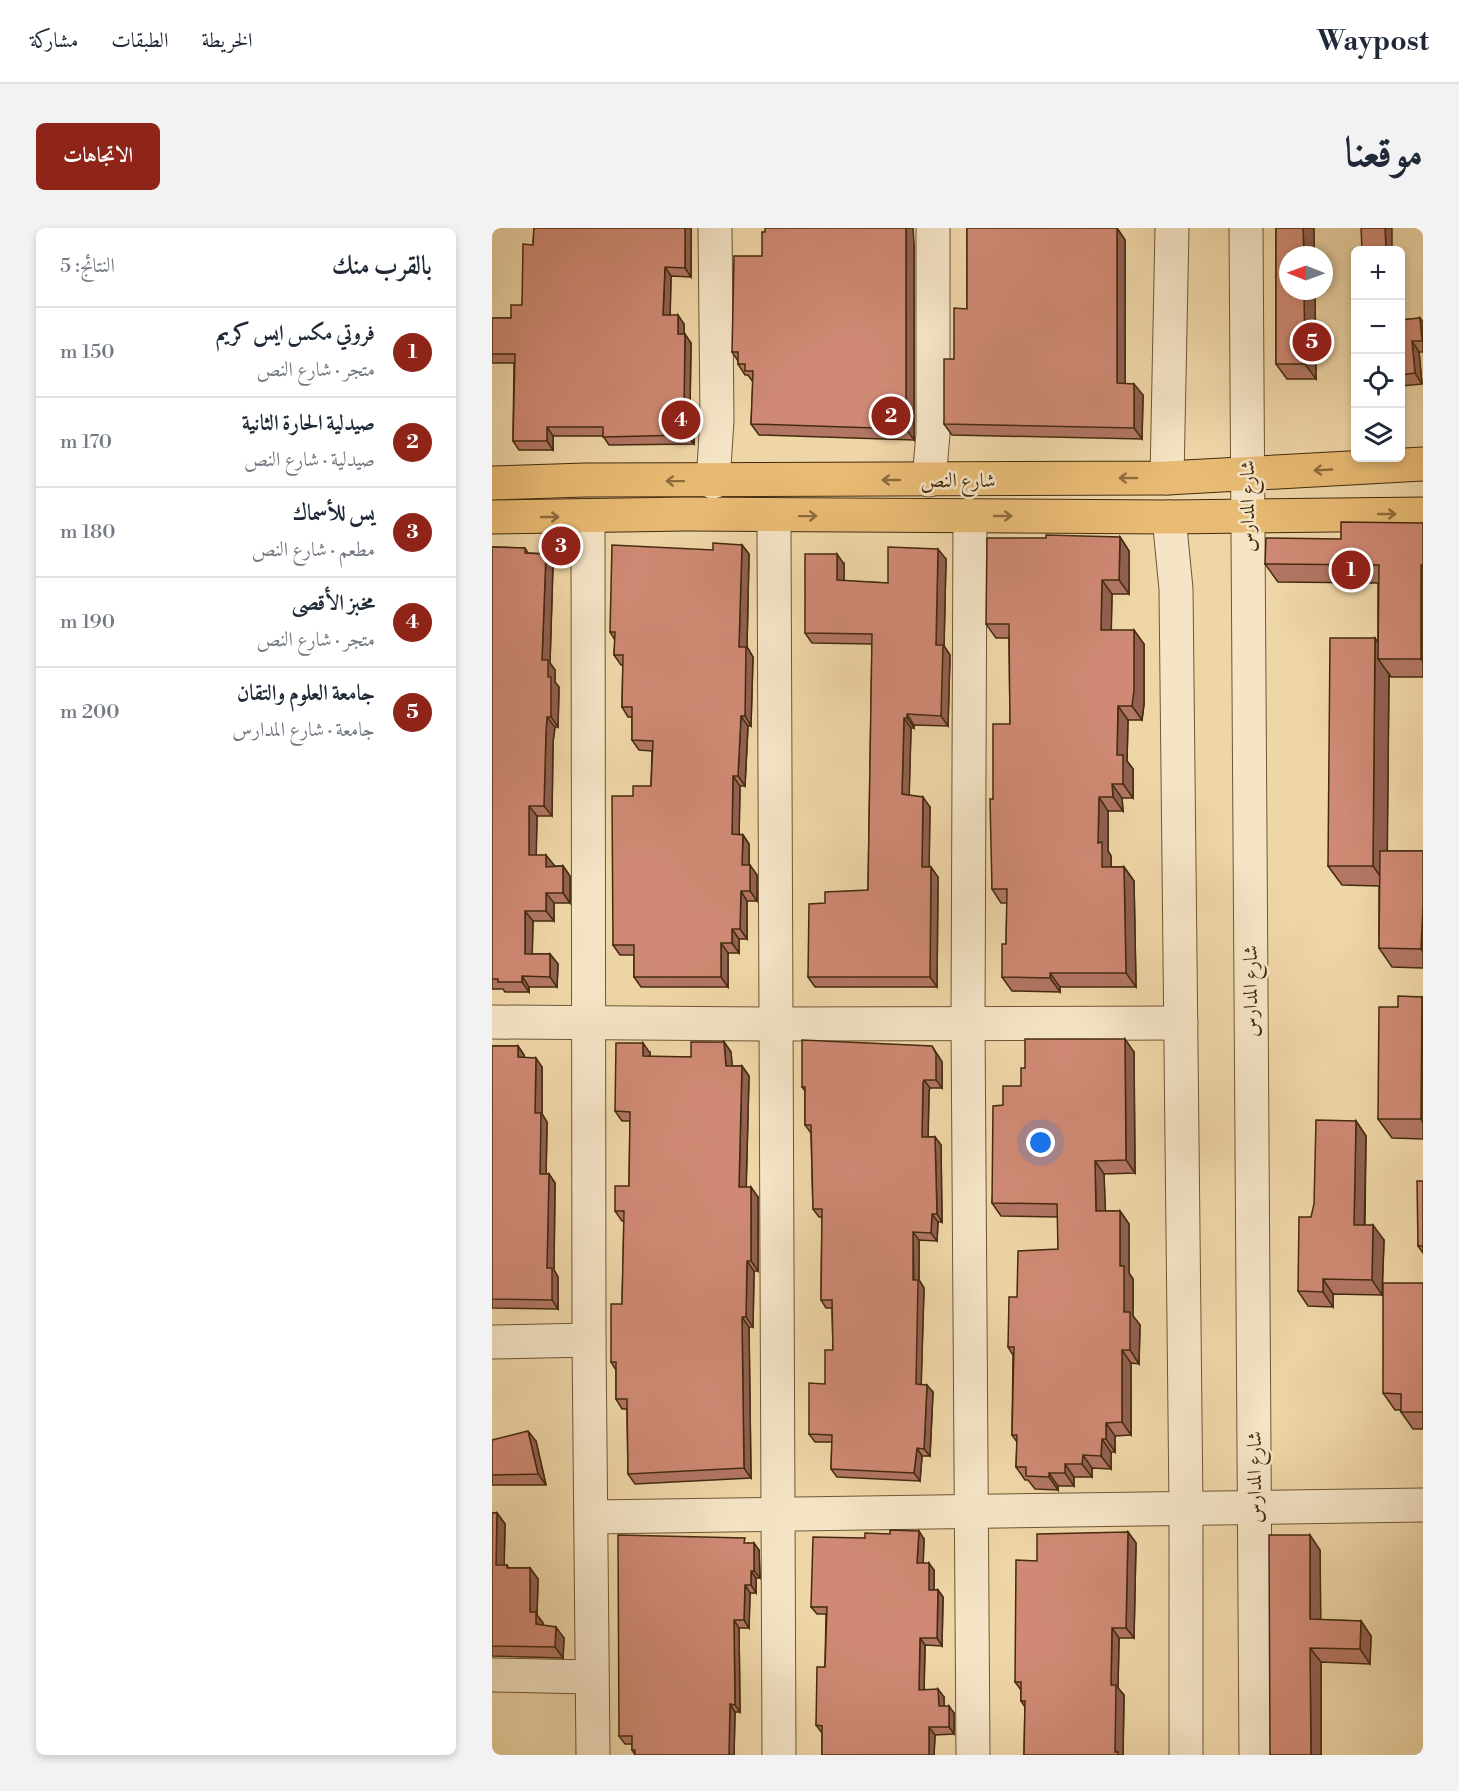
<!DOCTYPE html>
<html lang="ar">
<head>
<meta charset="utf-8">
<style>
  :root { --surface:#fff; --page:#f2f2f3; --text:#1f2937; --muted:#747a83; --line:#e0e1e3; --accent:#8f2418 }
  body { margin:0; font-family:"Libre Bodoni",Amiri,serif; background:var(--page); color:var(--text); direction:rtl }
  .controls { position:absolute; right:18px; top:18px; display:grid; overflow:hidden; border-radius:9px; box-shadow:0 3px 9px #0003 }
  .controls button { width:54px; height:54px; display:grid; place-items:center; padding:0; border:0; border-bottom:2px solid var(--line); background:var(--surface); color:var(--text); font:30px sans-serif }
  .compass { position:absolute; left:787px; top:18px; width:54px; height:54px; border-radius:50%; background:var(--surface); box-shadow:0 3px 9px #0003; rotate:271deg }
  .you { position:absolute; left:549px; top:915px; width:21px; height:21px; margin:-15px; border:4px solid #fff; border-radius:50%; background:#1a73e8; box-shadow:0 0 0 9px #1a73e833 }
  .badge { display:grid; place-items:center; width:39px; height:39px; border-radius:50%; background:var(--accent); color:#fff; font-size:20px; font-weight:700 }
  .pin { position:absolute; translate:-50% -50%; border:3px solid #fff; box-shadow:0 2px 6px #0006 }
  .list { margin:0; padding:0; list-style:none }
  h2 { display:flex; justify-content:space-between; align-items:center; height:78px; margin:0; padding:0 24px; font-size:26px }
  h2 small { font-size:20px; font-weight:400; color:var(--muted) }
  .list li { display:grid; grid-template-columns:39px 1fr auto; gap:18px; align-items:center; box-sizing:border-box; height:90px; padding:0 24px; border-top:2px solid var(--line) }
  .list b { display:block; font-size:22px; white-space:nowrap }
  .list p { margin:0; font-size:20px; white-space:nowrap; color:var(--muted) }
  .list em { font-size:20px; font-style:normal; color:var(--muted) }
  .icon { flex:none; width:33px; height:33px; fill:none; stroke:currentColor; stroke-width:2; stroke-linecap:round; stroke-linejoin:round }
  .map { position:relative; flex:none; width:931px; height:1527px; overflow:hidden; direction:ltr; border-radius:9px }
  header { display:flex; align-items:center; gap:36px; box-sizing:border-box; height:84px; padding:0 30px; background:var(--surface); border-bottom:2px solid var(--line) }
  header strong { font-size:28px }
  nav { display:flex; gap:33px; margin-inline-start:auto; font-size:21px }
  .intro { display:flex; align-items:center; justify-content:space-between; box-sizing:border-box; height:144px; padding:0 36px }
  h1 { margin:0; font-size:42px }
  .button { padding:15px 27px; border-radius:9px; background:var(--accent); color:#fff; font-size:21px; font-weight:700 }
  main { display:flex; gap:36px; padding:0 36px }
  aside { flex:1; background:var(--surface); border-radius:9px; box-shadow:0 3px 9px #0003 }
  .map>svg:first-child { display:block }
  .lines { fill:none; stroke-linecap:round; stroke-linejoin:round }
  .minor-casing { stroke:#6f5635; stroke-width:35 }
  .major-casing { stroke:#442b0f; stroke-width:35 }
  .minor { stroke:#f5e4c6; stroke-width:33 }
  .major { stroke:#e8bb74; stroke-width:33 }
  .wall { fill:#b27664; stroke:#442b0f; stroke-width:1.5 }
  .shaded-wall { fill:#916051; stroke:#442b0f; stroke-width:1.5 }
  .building { fill:#cf8974; stroke:#442b0f; stroke-width:1.5 }
  .oneway { stroke:#8e6c3c }
  .labels { text-anchor:middle; stroke-width:5; stroke-linejoin:round; paint-order:stroke }
  .street-label { font-size:20px; fill:#442b0f; stroke:#f5e4c6 }
</style>
</head>
<body>
<header>
<strong>Waypost</strong>
<nav><a>الخريطة</a><a>الطبقات</a><a>مشاركة</a></nav>
</header>
<div class="intro"><h1>موقعنا</h1><a class="button">الاتجاهات</a></div>
<main>
<div class="map">
<svg width="931" height="1527" viewBox="0 0 931 1527">
  <rect width="100%" height="100%" fill="#efd6a7"/>
  <filter id="stains"><feTurbulence type="fractalNoise" baseFrequency=".00333" numOctaves="4"/><feColorMatrix values="0 0 0 0 .2 0 0 0 0 .09 0 0 0 0 .02 0 0 0 .5 -.17"/></filter>
  <radialGradient id="worn" r=".72"><stop offset=".6" stop-color="#630" stop-opacity="0"/><stop offset="1" stop-color="#630" stop-opacity=".3"/></radialGradient>
  <g class="lines">
    <defs>
      <g id="minor">
        <path d="M754 0 764 1527"/>
        <path d="M675 250 680 0"/>
        <path d="M437 252 441 206V0"/>
        <path d="M221 254 225 192 223 0"/>
        <path d="M284 288 282 303 287 1527"/>
        <path d="M478 288 476 794 481 1527"/>
        <path d="M96 289 97 1112 101 1527"/>
        <path d="M677 289 684 361 694 1279V1527"/>
        <path d="M0 794 285 796 689 795"/>
        <path d="M0 1114 97 1112"/>
        <path d="M99 1289 931 1277"/>
        <path d="M0 1447 100 1449"/>
      </g>
      <g id="major">
        <path d="M0 255 93 252 675 250 931 236"/>
        <path d="M0 289 195 286 677 289 931 286"/>
      </g>
    </defs>
    <use href="#minor" class="minor-casing"/>
    <use href="#major" class="major-casing"/>
    <use href="#minor" class="minor"/>
    <use href="#major" class="major"/>
  </g>
  <g class="wall">
    <path d="M42 0H199V49L179 48 178 87 192 96V106L199 115 198 182 202 187V216L117 217 111 208H61V222H27L21 213 22 135H0V90H19L30 77 41 17Z"/>
    <path d="M475 0H625L633 12V155L651 167 650 211 460 207 452 196 462 131 475 81Z"/>
    <path d="M784 0H822V27H796V63H823L824 151H795L784 136Z"/>
    <path d="M422 16V212L267 207 259 196 261 154 256 147H253L246 136V133L240 124 270 28Z"/>
    <path d="M928 90 931 94V124H927L930 156 909 158V92Z"/>
    <path d="M931 295V449H899L897 446 895 623H931V740L900 739 887 720V658L850 657 836 638 886 414V355L786 354 773 336 849 311Z"/>
    <path d="M628 309 637 323V366H620L619 402 652 416V476L650 492H636L635 533 641 541V570H630L631 583H616V623L619 628V639H632L642 653 644 759H568V764L520 763 510 749 514 716 515 675H509L500 661 501 571 518 496 517 410H504L494 396Z"/>
    <path d="M250 317 257 326 255 419 261 429 259 498H256L253 558H248L247 606 251 607 257 616V637L265 647V673H255V711H247V725H236V759H149L142 749V727H128L121 717 141 568 159 558 160 523 147 522 140 512V489H136L130 479 131 437H129L122 427 123 412 118 404 221 322Z"/>
    <path d="M0 319 33 320 36 325 54 326 61 336 58 435 63 442V454L67 459 66 499H63L61 514 60 588H45L44 627 62 637V638H71L78 648V675H62V693H41L40 726H58L66 736 65 759H37V764H13L11 761H0Z"/>
    <path d="M454 331 452 418 458 427 456 498 422 497V500H419L417 567 438 579 437 639 446 649 445 759H323L316 749 333 675 376 662 380 416 320 415 313 405 352 336V353L396 355Z"/>
    <path d="M930 769 931 770V911L900 910 886 891 906 779Z"/>
    <path d="M232 814 239 824 240 838H250L257 848 254 959 266 969V1043H262L261 1099H257L259 1250 143 1256 136 1246 135 1181H130L124 1171V1142L119 1134 130 1076 132 993H130L123 983 137 958 138 893H130L123 883 158 825V829H199Z"/>
    <path d="M0 818H26L32 827V829L50 839V886L55 894 54 946H57L63 955 62 1042 66 1049V1081L0 1080Z"/>
    <path d="M642 824 643 945 612 946 613 983H628L637 996V1045L641 1051V1088L648 1097 647 1136 639 1135V1207L623 1208V1224H619V1241L600 1240V1249H582V1258H566V1262L543 1261 536 1252H533L524 1239 525 1214 520 1207 521 1127 516 1119 525 1069 566 1021V989L509 988 500 975 511 877 529 858 533 840Z"/>
    <path d="M445 826 450 834V860H438L437 863 436 909H443L449 917 450 994H446L445 1013 427 1012V1052L432 1060 429 1156 441 1164 438 1228H430L428 1253 345 1249 339 1241 340 1214H323L317 1206 333 1156 341 1122 340 1080H334L329 1072 330 989H327L321 981 319 905 313 897V863L310 859Z"/>
    <path d="M864 893 874 908 873 997 892 1012 890 1067 841 1066V1079L816 1078 806 1063 819 989Z"/>
    <path d="M931 953V1025L926 1018Z"/>
    <path d="M931 1055V1201H921L909 1184V1182H903L891 1165Z"/>
    <path d="M0 1212 44 1213 54 1257H0Z"/>
    <path d="M0 1285H5L13 1296 12 1337H15L17 1340H38L46 1351 45 1387 51 1395V1398L72 1410 71 1430 0 1428Z"/>
    <path d="M636 1304 644 1315 642 1410H627L626 1460 632 1467 631 1527H532L533 1479 529 1473V1462L523 1454 545 1333Z"/>
    <path d="M432 1311 431 1335 442 1342V1362H446L451 1369 450 1418 433 1417 432 1461 452 1469V1478L462 1485V1506L443 1507 442 1527H330V1505L324 1497 333 1439 334 1386H325L319 1379Z"/>
    <path d="M256 1315 267 1322 268 1350H264V1365H258L257 1400H247L248 1484H243L242 1527H143L140 1522V1516H133L127 1508Z"/>
    <path d="M828 1322V1392L869 1393 879 1408 878 1436 829 1434V1527H778Z"/>
  </g>
  <g class="shaded-wall">
    <path d="M193 0H199V49L193 40Z"/>
    <path d="M414 0H421L422 16V212L414 201Z"/>
    <path d="M625 0 633 12V167L625 155Z"/>
    <path d="M811 0H822V27H812Z"/>
    <path d="M893 0H899L900 1V22H894Z"/>
    <path d="M173 39 179 48 178 96 171 87Z"/>
    <path d="M812 63H823L824 151 813 136Z"/>
    <path d="M186 87 192 96V115L186 106Z"/>
    <path d="M928 90 931 94V113H930Z"/>
    <path d="M193 106 199 115 198 182 202 187V216L195 207 192 178Z"/>
    <path d="M920 113 927 124 930 156 923 145Z"/>
    <path d="M642 156 651 167 650 211 642 200Z"/>
    <path d="M55 199 61 208V222L55 213Z"/>
    <path d="M628 309 637 323V366L627 352Z"/>
    <path d="M250 317 257 326 255 419 261 429 259 498 253 488 247 419Z"/>
    <path d="M446 321 454 331 452 418 458 427 456 498 449 488 444 417Z"/>
    <path d="M54 326 61 336 58 435 63 442V454L67 459 66 499 59 489 56 449 50 432Z"/>
    <path d="M345 326 352 336V362L345 352Z"/>
    <path d="M929 337 931 340V434L929 431Z"/>
    <path d="M610 352 620 366 619 416 609 402Z"/>
    <path d="M642 402 652 416V476L650 492 640 478Z"/>
    <path d="M883 410 897 430 886 431 897 446 895 658 881 638Z"/>
    <path d="M626 478 636 492 635 533 641 541V570L631 556 625 527Z"/>
    <path d="M415 486 422 497V500L415 490Z"/>
    <path d="M249 488 256 498 253 558 246 548Z"/>
    <path d="M55 489 63 499 61 514 60 588 52 578 54 504Z"/>
    <path d="M412 490 419 500 417 576 410 566Z"/>
    <path d="M241 548 248 558 247 616 240 606Z"/>
    <path d="M620 556 630 570 631 583 621 569Z"/>
    <path d="M431 569 438 579 437 649 430 639Z"/>
    <path d="M607 569 616 583V623L619 628V653L610 639 606 615Z"/>
    <path d="M37 578 45 588 44 637 37 627Z"/>
    <path d="M251 607 257 616V647L250 637Z"/>
    <path d="M54 627 62 637 61 649 54 639Z"/>
    <path d="M258 637 265 647V673L258 663Z"/>
    <path d="M71 638 78 648V675L71 665Z"/>
    <path d="M439 639 446 649 445 759 438 749Z"/>
    <path d="M632 639 642 653 644 759 634 745Z"/>
    <path d="M249 663 255 673V711L248 701Z"/>
    <path d="M54 665 62 675V693L54 683Z"/>
    <path d="M930 678 931 679V724L929 721Z"/>
    <path d="M33 683 41 693 40 736 33 726Z"/>
    <path d="M240 701 247 711V725L240 715Z"/>
    <path d="M229 715 236 725V759L229 749Z"/>
    <path d="M58 726 66 736 65 759 58 749Z"/>
    <path d="M558 745 568 759V764L558 750Z"/>
    <path d="M30 748 37 759V764L30 754Z"/>
    <path d="M930 769 931 770V895L929 891Z"/>
    <path d="M633 811 642 824 643 945 634 932Z"/>
    <path d="M232 814 239 824 241 848 234 838Z"/>
    <path d="M151 815 158 825V838L151 828Z"/>
    <path d="M26 818 32 827V838L26 829Z"/>
    <path d="M440 818 450 834V860L444 852Z"/>
    <path d="M44 830 50 839V886L55 894 54 955 48 946 43 885Z"/>
    <path d="M250 838 257 848 254 969 247 959Z"/>
    <path d="M432 852 438 860 437 863 436 917 430 909 431 855Z"/>
    <path d="M864 893 874 908 872 1011 862 997Z"/>
    <path d="M443 909 449 917 450 994 445 986Z"/>
    <path d="M603 933 612 946 614 996 604 983Z"/>
    <path d="M57 946 63 955 62 1042 66 1049V1081L60 1072 55 1040Z"/>
    <path d="M259 959 266 969V1043L259 1033Z"/>
    <path d="M628 983 637 996V1045L641 1051V1088L648 1097 647 1136 638 1122 632 1084 628 1038Z"/>
    <path d="M440 986 446 994 445 1013 439 1005Z"/>
    <path d="M881 997 892 1012 890 1067 880 1052Z"/>
    <path d="M421 1004 427 1012V1052L432 1060 429 1164 424 1156Z"/>
    <path d="M255 1033 262 1043 261 1099 254 1089Z"/>
    <path d="M831 1051 841 1066V1079L831 1064Z"/>
    <path d="M250 1089 257 1099 259 1250 252 1240Z"/>
    <path d="M630 1122 639 1135V1207L630 1194Z"/>
    <path d="M435 1157 441 1164 438 1228 432 1221Z"/>
    <path d="M614 1195 623 1208V1224L614 1211Z"/>
    <path d="M36 1203 44 1213 54 1257 46 1246Z"/>
    <path d="M610 1211 619 1224V1241L609 1228Z"/>
    <path d="M425 1220 430 1228 428 1253 422 1245Z"/>
    <path d="M591 1227 600 1240V1249L590 1236Z"/>
    <path d="M573 1236 582 1249V1258L573 1245Z"/>
    <path d="M557 1245 566 1258V1262L557 1249Z"/>
    <path d="M5 1285 13 1296 12 1348 4 1337Z"/>
    <path d="M427 1303 432 1311 431 1342 425 1335Z"/>
    <path d="M636 1304 644 1315 642 1410 634 1400Z"/>
    <path d="M818 1307 828 1322 829 1406 818 1391Z"/>
    <path d="M262 1315 267 1322 268 1350 262 1343Z"/>
    <path d="M437 1335 442 1342V1369L437 1362Z"/>
    <path d="M38 1340 46 1351 45 1387 51 1395V1407L44 1396 38 1384Z"/>
    <path d="M259 1343 264 1350V1365L259 1357Z"/>
    <path d="M253 1357 258 1365 257 1400 252 1392Z"/>
    <path d="M446 1362 451 1369 450 1418 445 1410Z"/>
    <path d="M242 1392 247 1400 248 1484 243 1477Z"/>
    <path d="M869 1393 879 1408 878 1436 868 1421Z"/>
    <path d="M64 1399 72 1410 71 1430 63 1419Z"/>
    <path d="M620 1400 627 1410 626 1460 632 1467 631 1527H625L623 1524 619 1457Z"/>
    <path d="M428 1410 433 1417 432 1469 427 1462Z"/>
    <path d="M818 1420 829 1434V1527H819Z"/>
    <path d="M446 1461 452 1469V1485L447 1478Z"/>
    <path d="M238 1476 243 1484 242 1527H237Z"/>
    <path d="M457 1478 462 1485V1506L457 1499Z"/>
    <path d="M437 1499 443 1507 442 1527H437Z"/>
  </g>
  <g class="building">
    <path d="M42 0H193V40L173 39 171 87H186V106H193L192 178H195V207L111 209V199H55V213H21L23 126H0V90H19V77H30L31 16 41 17Z"/>
    <path d="M273 0H414V201L259 196 261 143H253V136H246V124H240L242 28H270V4H273Z"/>
    <path d="M475 0H625V155L642 156V200L452 196V131H462V80L475 81Z"/>
    <path d="M784 0H811L812 27H796V63H812L813 136H784Z"/>
    <path d="M869 0H893L894 22H870Z"/>
    <path d="M928 90 930 113H920L923 145 909 147V92Z"/>
    <path d="M849 294 931 295V337H929V431H886L887 337 773 336 774 310 849 311Z"/>
    <path d="M554 307 628 309 627 352H610L609 402H642V462L640 478H626L625 527H631V556H620L621 569H607L606 615 610 614V639H632L634 745H558V750L510 749V716H514L515 661H500L498 571H501V496H518L517 396H494L495 310H554Z"/>
    <path d="M221 315 250 317 247 419H254L253 488H249L246 548H241L240 606 251 607 250 637H258V663H249L248 701H240V715H229V749H142V717H121L120 568H141V558H159L161 513 140 512V479H130L131 427H122L123 404H118L120 317 221 322Z"/>
    <path d="M0 319 33 320V325L54 326 50 432H56V449H59V489H55L54 504 52 578H37V627H54V639L71 638V665H54V683H33V726H58V749L30 748V754H6V751H0Z"/>
    <path d="M396 319 446 321 444 417H451L449 488 415 486V490H412L410 566 431 569 430 639H439L438 749H316L317 676 333 675V664L376 662 380 406 313 405V326H345V352L396 355Z"/>
    <path d="M838 410H883L881 638H836Z"/>
    <path d="M888 623H931V678L929 721 887 720Z"/>
    <path d="M906 768 930 769 929 891H886L887 779H906Z"/>
    <path d="M533 811H633L634 932 603 933 604 983H628V1038H632V1084H638V1122H630V1194L614 1195V1211H610L609 1228 591 1227 590 1236H573V1245H557V1249L534 1248V1239H524L525 1207H520L522 1119H516L517 1069H525L526 1023 566 1021 565 976 500 975 501 878 511 877V858H529V840H533Z"/>
    <path d="M310 812 440 818 444 826V852H432L431 855 430 909H443L445 986H440L439 1005 421 1004V1052H426L424 1156 435 1157 432 1221 425 1220 422 1245 339 1241 340 1207 317 1206V1155L333 1156V1122H341L340 1072H329L330 981H321L319 897H313V859H310Z"/>
    <path d="M199 814H232L234 838H250L247 959H259V1033H255L254 1089H250L252 1240 136 1246 135 1171H124V1134H119V1076H130L132 983H123V958H137L138 884 123 883 124 815H151V828L199 829Z"/>
    <path d="M0 818H26V829L44 830 43 885H49L48 946H57L55 1040H60V1072L0 1071Z"/>
    <path d="M824 892 864 893 862 997H881L880 1052 831 1051V1064L806 1063 807 989H819L822 976Z"/>
    <path d="M925 953H931V1018H926Z"/>
    <path d="M891 1055H931V1184H909V1166L891 1165Z"/>
    <path d="M36 1203 46 1246 0 1247V1212Z"/>
    <path d="M0 1285H5L4 1337H15V1340H38V1384H44V1396L64 1399 63 1419 0 1418Z"/>
    <path d="M398 1302 427 1303 425 1335H437V1362H446L445 1410H428L427 1462 446 1461 447 1478H457V1499H437V1527H330V1498L324 1497 325 1439H333L335 1379H319L321 1309 373 1310V1305L398 1306Z"/>
    <path d="M636 1304 634 1400H620L619 1457H624L623 1524H626V1527H532L533 1473H529V1454H523L524 1332 545 1333V1306Z"/>
    <path d="M126 1307 253 1310 252 1315H262V1343H259V1357H253L252 1392H242L243 1477 238 1476 237 1527H143V1522H140V1508H127Z"/>
    <path d="M777 1307H818V1391L869 1393 868 1421 818 1420 819 1527H778Z"/>
  </g>
  <defs><path id="oneway-shaft" d="M-6 0H5M1.5-3L5.5 0L1.5 3" fill="none" stroke-width="1.6" stroke-linecap="round" stroke-linejoin="round" transform="scale(1.5)"/></defs>
  <g class="oneway">
    <use href="#oneway-shaft" transform="translate(831 242) rotate(177)"/>
    <use href="#oneway-shaft" transform="translate(636 250) rotate(180)"/>
    <use href="#oneway-shaft" transform="translate(399 252) rotate(-180)"/>
    <use href="#oneway-shaft" transform="translate(183 253) rotate(-179)"/>
    <use href="#oneway-shaft" transform="translate(895 286)"/>
    <use href="#oneway-shaft" transform="translate(316 288) rotate(-1)"/>
    <use href="#oneway-shaft" transform="translate(511 288)"/>
    <use href="#oneway-shaft" transform="translate(58 289)"/>
  </g>
  <g class="labels">
    <g class="street-label">
      <text x="466" y="259">شارع النص</text>
      <text transform="translate(755 278) rotate(-90)" y="7">شارع المدارس</text>
      <text transform="translate(758 763) rotate(-90)" y="7">شارع المدارس</text>
      <text transform="translate(762 1249) rotate(-90)" y="7">شارع المدارس</text>
    </g>
  </g>
  <rect width="100%" height="100%" filter="url(#stains)"/>
  <rect width="100%" height="100%" fill="url(#worn)"/>
</svg>
<div class="controls">
<button>+</button>
<button>−</button>
<button><svg class="icon" aria-label="locate" viewBox="0 0 24 24"><circle cx="12" cy="12" r="6"/><path d="M12 2v4M12 18v4M2 12h4M18 12h4"/></svg></button>
<button><svg class="icon" aria-label="layers" viewBox="0 0 24 24"><path d="M12 4l9 5-9 5-9-5zM3 14l9 5 9-5"/></svg></button>
</div>
<svg class="compass" viewBox="-18 -18 36 36"><path d="M0-13l5 13h-10z" fill="#e53935"/><path d="M0 13l5-13h-10z" fill="#747a83"/></svg>
<div class="you"></div>
<div class="pin badge" style="left:859px;top:342px">1</div>
<div class="pin badge" style="left:399px;top:188px">2</div>
<div class="pin badge" style="left:69px;top:318px">3</div>
<div class="pin badge" style="left:189px;top:192px">4</div>
<div class="pin badge" style="left:820px;top:114px">5</div>
</div>
<aside>
<h2>بالقرب منك<small>النتائج: 5</small></h2>
<ul class="list">
<li><span class="badge">1</span><div><b>فروتي مكس ايس كريم</b><p>متجر · شارع النص</p></div><em>150 m</em></li>
<li><span class="badge">2</span><div><b>صيدلية الحارة الثانية</b><p>صيدلية · شارع النص</p></div><em>170 m</em></li>
<li><span class="badge">3</span><div><b>يس للأسماك</b><p>مطعم · شارع النص</p></div><em>180 m</em></li>
<li><span class="badge">4</span><div><b>مخبز الأقصى</b><p>متجر · شارع النص</p></div><em>190 m</em></li>
<li><span class="badge">5</span><div><b>جامعة العلوم والتقان</b><p>جامعة · شارع المدارس</p></div><em>200 m</em></li>
</ul>
</aside>
</main>
</body>
</html>
